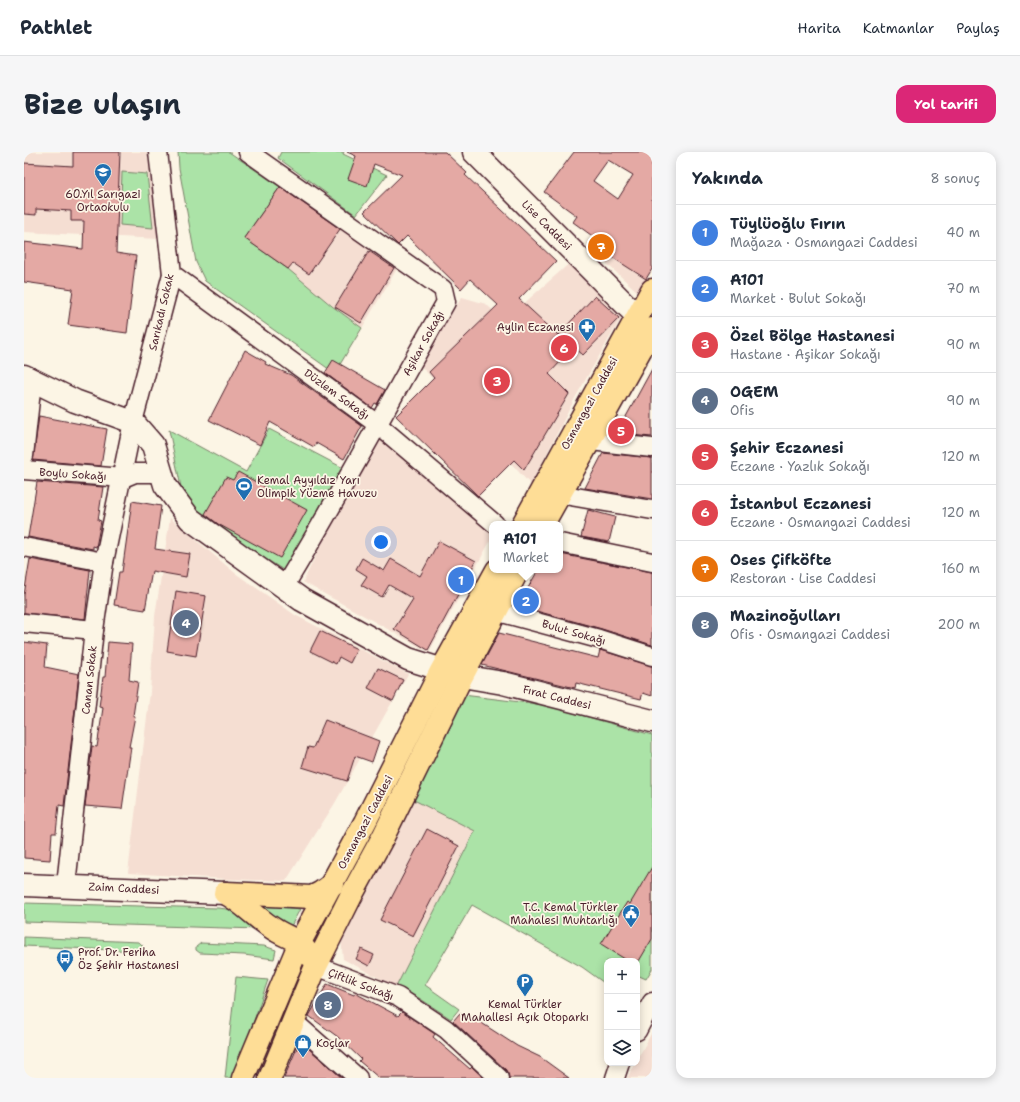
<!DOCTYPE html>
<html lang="tr">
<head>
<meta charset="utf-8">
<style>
  :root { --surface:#fff; --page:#f6f6f7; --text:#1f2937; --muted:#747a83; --line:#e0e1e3; --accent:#db2777 }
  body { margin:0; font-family:"Shantell Sans",sans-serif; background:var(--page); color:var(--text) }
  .controls { position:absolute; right:12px; bottom:12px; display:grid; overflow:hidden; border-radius:8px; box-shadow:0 2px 10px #0003 }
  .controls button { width:36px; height:36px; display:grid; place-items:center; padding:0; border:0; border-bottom:1px solid var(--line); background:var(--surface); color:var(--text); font:20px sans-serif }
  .you { position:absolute; left:357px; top:390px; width:14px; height:14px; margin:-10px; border:3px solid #fff; border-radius:50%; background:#1a73e8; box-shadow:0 0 0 6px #1a73e833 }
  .badge { display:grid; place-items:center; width:26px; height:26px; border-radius:50%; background:var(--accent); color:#fff; font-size:13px; font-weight:700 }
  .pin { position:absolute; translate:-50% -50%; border:2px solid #fff; box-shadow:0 1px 4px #0006 }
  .popup { position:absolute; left:465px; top:369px; width:74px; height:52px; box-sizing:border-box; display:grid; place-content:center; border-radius:8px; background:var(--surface); filter:drop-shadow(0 1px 3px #0005); font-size:13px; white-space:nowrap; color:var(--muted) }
  .popup b { font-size:15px; color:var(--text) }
  .popup::after { content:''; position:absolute; left:50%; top:100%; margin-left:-8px; border:8px solid transparent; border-top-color:var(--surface) }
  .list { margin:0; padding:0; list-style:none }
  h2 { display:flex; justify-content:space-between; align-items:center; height:52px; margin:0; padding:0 16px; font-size:17px }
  h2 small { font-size:13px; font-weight:400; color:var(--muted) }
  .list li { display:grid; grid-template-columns:26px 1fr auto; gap:12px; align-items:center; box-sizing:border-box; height:56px; padding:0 16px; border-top:1px solid var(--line) }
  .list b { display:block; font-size:15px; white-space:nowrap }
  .list p { margin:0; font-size:13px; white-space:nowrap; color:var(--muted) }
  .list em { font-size:13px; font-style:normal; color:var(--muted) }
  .icon { flex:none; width:22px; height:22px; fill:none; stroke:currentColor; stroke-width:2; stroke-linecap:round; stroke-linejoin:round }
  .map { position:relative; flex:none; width:628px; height:926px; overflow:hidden; border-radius:12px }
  header { display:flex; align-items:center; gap:24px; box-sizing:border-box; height:56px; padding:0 20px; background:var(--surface); border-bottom:1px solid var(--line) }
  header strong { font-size:19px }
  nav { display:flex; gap:22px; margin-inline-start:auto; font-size:14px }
  .intro { display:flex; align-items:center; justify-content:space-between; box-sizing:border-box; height:96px; padding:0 24px }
  h1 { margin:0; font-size:28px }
  .button { padding:10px 18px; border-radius:12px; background:var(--accent); color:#fff; font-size:14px; font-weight:700 }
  main { display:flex; gap:24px; padding:0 24px }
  aside { flex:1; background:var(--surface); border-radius:12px; box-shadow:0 2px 10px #0003 }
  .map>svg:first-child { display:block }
  .built { fill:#f5ded2 }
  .green { fill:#abe3a7; stroke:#7a8169 }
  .building { fill:#e4a9a4; stroke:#4a1f2b; fill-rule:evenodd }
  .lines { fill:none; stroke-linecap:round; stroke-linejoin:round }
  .street-casing { stroke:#4a1f2b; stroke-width:21 }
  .secondary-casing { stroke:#4a1f2b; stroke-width:25 }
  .primary-casing { stroke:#4a1f2b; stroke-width:25 }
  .street { stroke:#fcf5e5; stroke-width:18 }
  .secondary { stroke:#fcf5e5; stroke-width:22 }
  .primary { stroke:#fedd96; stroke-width:22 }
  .labels { text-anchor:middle; stroke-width:3.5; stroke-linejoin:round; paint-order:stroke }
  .poi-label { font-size:11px; fill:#4a1f2b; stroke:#fcf5e5; text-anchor:start }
  .street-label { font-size:11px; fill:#4a1f2b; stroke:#fcf5e5 }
</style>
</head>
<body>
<header>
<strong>Pathlet</strong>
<nav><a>Harita</a><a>Katmanlar</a><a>Paylaş</a></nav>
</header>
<div class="intro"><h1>Bize ulaşın</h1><a class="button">Yol tarifi</a></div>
<main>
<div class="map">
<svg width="628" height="926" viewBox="0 0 628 926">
  <rect width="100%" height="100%" fill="#fcf5e5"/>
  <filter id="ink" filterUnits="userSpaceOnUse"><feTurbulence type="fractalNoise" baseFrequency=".025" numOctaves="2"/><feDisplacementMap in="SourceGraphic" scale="8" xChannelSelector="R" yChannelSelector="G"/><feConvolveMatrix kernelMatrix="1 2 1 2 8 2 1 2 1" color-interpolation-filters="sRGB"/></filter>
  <g filter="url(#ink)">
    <g class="built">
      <path d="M0 0H123L135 87 0 80Z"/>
      <path d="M256 35 374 115 338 176 220 86Z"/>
      <path d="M604 56 628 117 615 141 573 103Z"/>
      <path d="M548 109 601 159 551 246 507 333 395 212 438 145 462 152 480 169Z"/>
      <path d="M359 266 468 372V386L405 500 279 430Z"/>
      <path d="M146 366 211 421 271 463 384 522 311 651 262 729 201 727 104 721 126 540 131 464Z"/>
      <path d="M388 647 451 678 372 835 319 807 317 786Z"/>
      <path d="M628 880V926H603L611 911H613V908Z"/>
    </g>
    <g class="green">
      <path d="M154 0H205L256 35 220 86 264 117 308 154 338 176 315 214 309 220 181 129 172 110 155 16Z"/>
      <path d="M257 0H320L319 2 363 23 332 63 254 6Z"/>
      <path d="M98 20 123 22 129 76 96 73Z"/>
      <path d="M245 277 323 318 264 421 178 366 157 335 145 278 222 320Z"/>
      <path d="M439 543 521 553 628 583V817L622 827 613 823V809H583V833L558 815 448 753 401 833 435 857 427 867 395 846 372 835 451 679 388 647Z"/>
      <path d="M0 751 194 756 211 758 235 777 0 770Z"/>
      <path d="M230 752 276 757 265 778Z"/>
      <path d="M0 785 115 790 119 794 117 798 114 799 0 794Z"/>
      <path d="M177 791 240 794 252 798 250 807 220 803 176 801 172 798V795Z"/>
      <path d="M212 825 244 828 210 926H201Z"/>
    </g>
    <g class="building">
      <path d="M49 0H96L92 101 112 104 103 181 44 173 49 137 0 130V90L59 97 60 69H47V59L12 57V63L0 62V11L49 14Z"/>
      <path d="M323 0H421L443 21 441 23 532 109 495 147 534 183 571 144 595 166 559 203 550 195 525 222 545 242 500 318 490 308 454 344 372 264 410 226 405 220 474 153 446 127 437 137 383 84 374 93 340 60 378 23 350 12 343 34 324 27 332 4Z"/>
      <path d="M550 0H628V117L622 127 574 96 578 91 549 70 553 64 520 40ZM584 8 609 23 594 47 569 29Z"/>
      <path d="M256 35 316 77 285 122 269 111 264 117 220 86Z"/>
      <path d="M345 99 370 116 337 171 311 155Z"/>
      <path d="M221 198 242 210 241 212 267 223 338 274 320 307 292 291 290 295 246 270 236 293 185 268Z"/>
      <path d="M309 208 361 238 353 252 351 251 348 256 301 221Z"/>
      <path d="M628 217V285L594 282 598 272Z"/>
      <path d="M15 264 83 277 77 314 9 308Z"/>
      <path d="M579 301 628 306V347L561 336Z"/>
      <path d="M214 320 283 358 256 406 194 372 181 362 202 325 209 328Z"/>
      <path d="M13 330 79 335 74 368 77 369 72 395 69 394V397L4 385Z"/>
      <path d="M108 349 137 354 131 397 166 402 162 425 128 419 121 458 90 453 95 420H98Z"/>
      <path d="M564 358 591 365 585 390 557 385Z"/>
      <path d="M415 389 452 409 404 498 370 477 389 447 365 433 358 445 337 433 343 424 332 417 338 406 360 419 367 407 396 424Z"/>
      <path d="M536 402 628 420V493L578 477 494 454 514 418H536Z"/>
      <path d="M6 407 66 418 61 467 0 461V443Z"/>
      <path d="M152 439 182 444 172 504 143 499Z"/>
      <path d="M296 479 333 497 326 511 315 505 312 512 286 499Z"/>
      <path d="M475 481 574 506 576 498 628 514V544L619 541 617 547 552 531 551 536 458 513Z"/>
      <path d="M0 490 23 493 21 515 55 522 40 654 35 653 32 681H28L26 708 0 706Z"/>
      <path d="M84 490 108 492 105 528 114 530 109 564H111L105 595H107L98 657 61 654 68 594 73 595 79 556 75 555 79 525H81Z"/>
      <path d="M354 516 379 528 369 549 344 536Z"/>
      <path d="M301 568 355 589 348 610 331 604 323 629 278 615 284 595 289 596Z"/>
      <path d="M403 677 435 694 389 784 356 768Z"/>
      <path d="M628 715V787L615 809H604L577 792 603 750 606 752Z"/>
      <path d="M337 797 350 803 345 814 332 807Z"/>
      <path d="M303 832 330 843 331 841 374 864 378 860 411 882 409 885 446 917 448 915 460 926H355L335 909 337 907 314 885 285 864Z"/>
      <path d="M436 861 456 870 493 894 516 905 545 926H485L482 918 429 869Z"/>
      <path d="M276 889 318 926H260Z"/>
    </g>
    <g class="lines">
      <defs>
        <g id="street">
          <path d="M224 0 419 137 422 150C368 245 317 342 260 435"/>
          <path d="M148 122 353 272 471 372"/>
          <path d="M567 289 628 296"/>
          <path d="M0 304 8 229"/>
          <path d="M0 318 99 326 111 321H136"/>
          <path d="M523 340 628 358"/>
          <path d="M536 391 628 410"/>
          <path d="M0 395 80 410"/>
          <path d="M471 459 575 487 628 504"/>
          <path d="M0 471 70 478"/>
          <path d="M42 733 70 478 80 410 109 270 148 122 134 0"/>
          <path d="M292 814 374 845 422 877 475 926"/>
          <path d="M269 869 334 926"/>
          <path d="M613 879 628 850"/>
          <path d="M591 926 596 911"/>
        </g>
        <g id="secondary">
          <path d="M450 0 613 164"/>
          <path d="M0 224 51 249 109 270 129 293 141 333 166 367 278 448 384 507 438 524 479 531 628 569"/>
          <path d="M0 733 201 741"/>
        </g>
        <g id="primary">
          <path d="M499 372 628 138"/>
          <path d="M519 372 628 177"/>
          <path d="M201 741C220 751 235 769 253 779 270 789 273 785 285 803"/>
          <path d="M202 741 288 745 296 741 309 732"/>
          <path d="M219 926 276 790 341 670 417 519 473 418"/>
          <path d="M246 926 292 814 327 744 359 685 438 524 494 418"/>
        </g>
      </defs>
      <use href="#street" class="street-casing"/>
      <use href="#secondary" class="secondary-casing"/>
      <use href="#primary" class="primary-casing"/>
      <use href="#street" class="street"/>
      <use href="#secondary" class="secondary"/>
      <use href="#primary" class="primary"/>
    </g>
  </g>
  <defs>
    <symbol id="school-pin" viewBox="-11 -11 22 30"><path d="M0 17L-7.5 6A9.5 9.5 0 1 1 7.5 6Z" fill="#1f6fb2" stroke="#fcf5e5"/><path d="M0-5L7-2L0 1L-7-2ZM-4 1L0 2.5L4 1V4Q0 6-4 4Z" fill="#fff"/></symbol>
    <symbol id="pharmacy-pin" viewBox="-11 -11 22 30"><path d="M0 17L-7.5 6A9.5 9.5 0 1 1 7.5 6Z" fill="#1f6fb2" stroke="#fcf5e5"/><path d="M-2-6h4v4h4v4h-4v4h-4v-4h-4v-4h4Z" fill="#fff"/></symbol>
    <symbol id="stadium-pin" viewBox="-11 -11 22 30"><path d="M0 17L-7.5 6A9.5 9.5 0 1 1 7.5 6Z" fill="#1f6fb2" stroke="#fcf5e5"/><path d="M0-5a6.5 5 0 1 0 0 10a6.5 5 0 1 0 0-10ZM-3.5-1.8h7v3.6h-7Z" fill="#fff"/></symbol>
    <symbol id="civic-pin" viewBox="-11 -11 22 30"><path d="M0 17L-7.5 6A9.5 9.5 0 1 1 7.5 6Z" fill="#1f6fb2" stroke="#fcf5e5"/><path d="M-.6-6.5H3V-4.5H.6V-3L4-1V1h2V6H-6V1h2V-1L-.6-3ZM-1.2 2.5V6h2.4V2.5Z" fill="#fff"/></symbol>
    <symbol id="bus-pin" viewBox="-11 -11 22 30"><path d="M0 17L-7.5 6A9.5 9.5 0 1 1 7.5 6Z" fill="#1f6fb2" stroke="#fcf5e5"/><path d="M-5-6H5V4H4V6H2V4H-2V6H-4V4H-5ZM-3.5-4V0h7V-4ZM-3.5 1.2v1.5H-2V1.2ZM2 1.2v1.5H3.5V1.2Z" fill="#fff"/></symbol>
    <symbol id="parking-pin" viewBox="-11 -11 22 30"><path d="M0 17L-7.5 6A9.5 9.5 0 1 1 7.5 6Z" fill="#1f6fb2" stroke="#fcf5e5"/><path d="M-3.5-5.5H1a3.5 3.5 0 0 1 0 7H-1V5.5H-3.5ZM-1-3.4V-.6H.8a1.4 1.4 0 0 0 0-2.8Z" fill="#fff"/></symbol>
    <symbol id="shop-pin" viewBox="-11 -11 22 30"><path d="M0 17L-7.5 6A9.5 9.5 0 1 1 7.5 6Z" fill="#1f6fb2" stroke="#fcf5e5"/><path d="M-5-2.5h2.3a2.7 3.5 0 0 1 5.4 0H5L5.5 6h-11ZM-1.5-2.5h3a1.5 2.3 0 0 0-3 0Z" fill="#fff"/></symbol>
  </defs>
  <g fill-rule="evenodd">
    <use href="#school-pin" x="69" y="10" width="20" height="27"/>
    <use href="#pharmacy-pin" x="553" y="165" width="20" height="27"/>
    <use href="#stadium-pin" x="210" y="324" width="20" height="27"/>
    <use href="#civic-pin" x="597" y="751" width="20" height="27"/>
    <use href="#bus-pin" x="31" y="796" width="20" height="27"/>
    <use href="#parking-pin" x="491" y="820" width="20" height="27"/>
    <use href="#shop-pin" x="269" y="881" width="20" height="27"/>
  </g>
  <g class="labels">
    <g class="poi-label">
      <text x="79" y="46" text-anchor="middle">60.Yıl Sarıgazi<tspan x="79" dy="13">Ortaokulu</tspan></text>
      <text x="550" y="179" text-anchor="end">Aylin Eczanesi</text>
      <text x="233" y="332">Kemal Ayyıldız Yarı<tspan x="233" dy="13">Olimpik Yüzme Havuzu</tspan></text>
      <text x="594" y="759" text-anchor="end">T.C. Kemal Türkler<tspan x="594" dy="13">Mahalesi Muhtarlığı</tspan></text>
      <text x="54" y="804">Prof. Dr. Feriha<tspan x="54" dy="13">Öz Şehir Hastanesi</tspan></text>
      <text x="501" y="856" text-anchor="middle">Kemal Türkler<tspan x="501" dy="13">Mahallesi Açık Otoparkı</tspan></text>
      <text x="292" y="895">Koçlar</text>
    </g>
    <g class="street-label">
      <text transform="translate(523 73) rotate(45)" y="4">Lise Caddesi</text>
      <text transform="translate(137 160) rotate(-77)" y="4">Sarıkadı Sokak</text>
      <text transform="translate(399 191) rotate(-61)" y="4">Aşikar Sokağı</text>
      <text transform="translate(313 242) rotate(36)" y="4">Düzlem Sokağı</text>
      <text transform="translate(565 251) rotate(-61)" y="4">Osmangazi Caddesi</text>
      <text transform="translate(49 322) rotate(4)" y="4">Boylu Sokağı</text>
      <text transform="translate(550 480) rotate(16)" y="4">Bulut Sokağı</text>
      <text transform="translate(65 528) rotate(-84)" y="4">Canan Sokak</text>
      <text transform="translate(533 545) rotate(14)" y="4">Fırat Caddesi</text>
      <text transform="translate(341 670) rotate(-62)" y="4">Osmangazi Caddesi</text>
      <text transform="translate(100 736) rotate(3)" y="4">Zaim Caddesi</text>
      <text transform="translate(337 832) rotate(21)" y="4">Çiftlik Sokağı</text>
    </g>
  </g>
</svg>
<div class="controls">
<button>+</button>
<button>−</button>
<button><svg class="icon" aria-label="layers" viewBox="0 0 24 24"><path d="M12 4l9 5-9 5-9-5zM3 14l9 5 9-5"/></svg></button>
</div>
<div class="you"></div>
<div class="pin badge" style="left:437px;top:428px;background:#3f7fe0">1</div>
<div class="pin badge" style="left:502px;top:449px;background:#3f7fe0">2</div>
<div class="popup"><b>A101</b>Market</div>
<div class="pin badge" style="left:473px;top:229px;background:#e0444e">3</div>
<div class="pin badge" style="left:162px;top:471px;background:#5c6f8a">4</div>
<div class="pin badge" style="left:597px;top:279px;background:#e0444e">5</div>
<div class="pin badge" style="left:540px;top:196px;background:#e0444e">6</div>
<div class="pin badge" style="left:577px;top:95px;background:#e8710a">7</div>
<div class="pin badge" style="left:304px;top:853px;background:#5c6f8a">8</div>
</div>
<aside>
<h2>Yakında<small>8 sonuç</small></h2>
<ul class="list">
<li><span class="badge" style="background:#3f7fe0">1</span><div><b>Tüylüoğlu Fırın</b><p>Mağaza · Osmangazi Caddesi</p></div><em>40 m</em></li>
<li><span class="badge" style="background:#3f7fe0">2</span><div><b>A101</b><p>Market · Bulut Sokağı</p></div><em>70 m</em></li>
<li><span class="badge" style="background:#e0444e">3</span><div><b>Özel Bölge Hastanesi</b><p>Hastane · Aşikar Sokağı</p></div><em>90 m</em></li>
<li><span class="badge" style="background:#5c6f8a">4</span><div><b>OGEM</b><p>Ofis</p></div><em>90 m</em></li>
<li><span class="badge" style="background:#e0444e">5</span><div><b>Şehir Eczanesi</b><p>Eczane · Yazlık Sokağı</p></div><em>120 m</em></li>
<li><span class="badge" style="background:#e0444e">6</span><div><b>İstanbul Eczanesi</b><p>Eczane · Osmangazi Caddesi</p></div><em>120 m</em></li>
<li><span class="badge" style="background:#e8710a">7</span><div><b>Oses Çifköfte</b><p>Restoran · Lise Caddesi</p></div><em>160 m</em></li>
<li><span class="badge" style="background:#5c6f8a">8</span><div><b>Mazinoğulları</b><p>Ofis · Osmangazi Caddesi</p></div><em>200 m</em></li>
</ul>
</aside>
</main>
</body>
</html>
